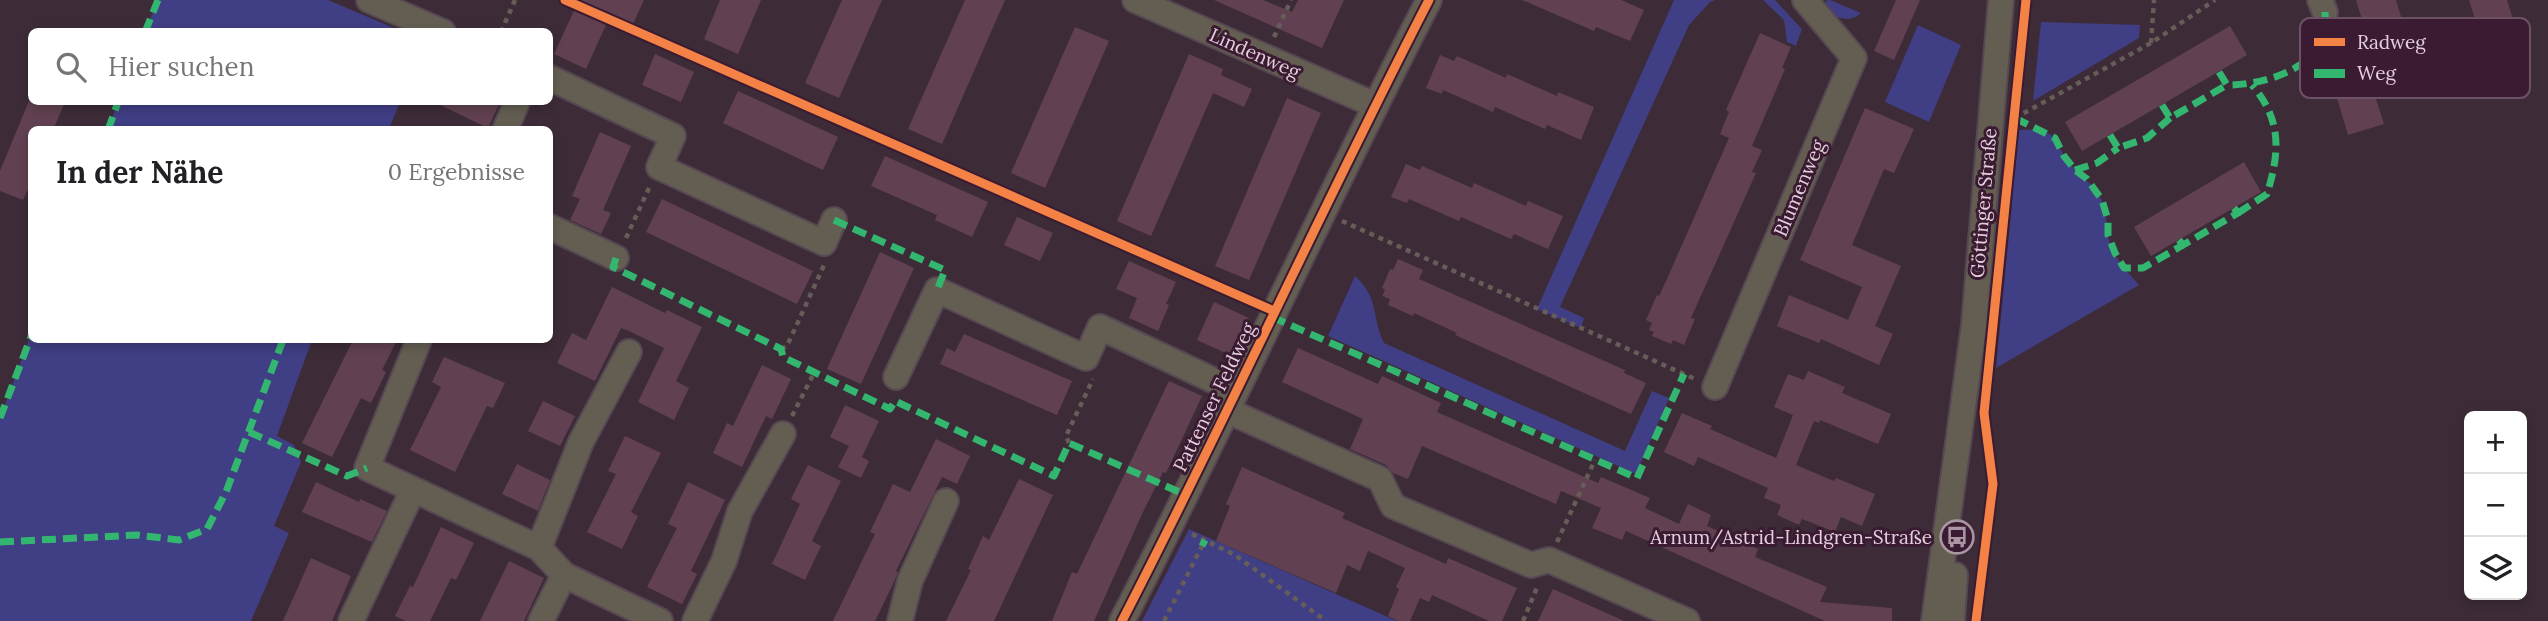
<!DOCTYPE html>
<html lang="de">
<head>
<meta charset="utf-8">
<style>
  :root { --surface:#fff; --page:#f2f2f2; --text:#202124; --muted:#757577; --line:#e0e0e0 }
  body { margin:0; font-family:Lora,serif; background:var(--page); color:var(--text) }
  .controls { position:absolute; right:21px; bottom:21px; display:grid; overflow:hidden; border-radius:10px; box-shadow:0 4px 10px #0003 }
  .controls button { width:63px; height:63px; display:grid; place-items:center; padding:0; border:0; border-bottom:2px solid var(--line); background:var(--surface); color:var(--text); font:35px sans-serif }
  .list { margin:0; padding:0; list-style:none }
  h2 { display:flex; justify-content:space-between; align-items:center; height:91px; margin:0; padding:0 28px; font-size:30px }
  h2 small { font-size:23px; font-weight:400; color:var(--muted) }
  .icon { flex:none; width:38px; height:38px; fill:none; stroke:currentColor; stroke-width:2; stroke-linecap:round; stroke-linejoin:round }
  .map { position:relative; flex:none; width:2548px; height:621px; overflow:hidden }
  .search { position:absolute; background:var(--surface); box-shadow:0 4px 10px #0003; left:28px; top:28px; width:525px; height:77px; display:flex; align-items:center; gap:18px; box-sizing:border-box; padding:0 24px; border-radius:10px; color:var(--muted); font-size:26px }
  .panel { position:absolute; background:var(--surface); box-shadow:0 4px 10px #0003; left:28px; top:126px; width:525px; height:217px; border-radius:10px }
  .map>svg:first-child { display:block }
  .green { fill:#403e84 }
  .building { fill:#614151 }
  .lines { fill:none; stroke-linecap:round; stroke-linejoin:round }
  .minor-casing { stroke:#564852; stroke-width:28 }
  .path { stroke:#665d59; stroke-width:4.5; stroke-dasharray:5 5; stroke-linecap:butt }
  .minor { stroke:#645e52; stroke-width:24 }
  .quiet { stroke:#33b770; stroke-width:7; stroke-dasharray:14 7; stroke-linecap:butt }
  .cycleway-casing { stroke:#3a1b31; stroke-width:13 }
  .cycleway { stroke:#f48246; stroke-width:9 }
  .labels { text-anchor:middle; stroke-width:6; stroke-linejoin:round; paint-order:stroke }
  .street-label { font-size:19px; fill:#e4cfdd; stroke:#3a1b31 }
  .poi-label { font-size:19px; fill:#e4cfdd; stroke:#3a1b31; text-anchor:end }
  .key { fill:#3a1b31; stroke:#6d5165; stroke-width:2 }
  .key-label { font-size:19px; fill:#e4cfdd }
</style>
</head>
<body>
<div class="map">
<svg width="2548" height="621" viewBox="0 0 2548 621">
  <rect width="100%" height="100%" fill="#3d2c38"/>
  <g class="green">
    <path d="M158 0H328L401 31H145Z"/>
    <path d="M1674 0H1715L1710 2 1689 25 1560 307 1584 318 1581 328 1537 309Z"/>
    <path d="M1763 0H1775L1802 29 1796 46 1787 42 1784 20Z"/>
    <path d="M1827 0H1830L1861 13C1849 24 1835 17 1822 10Z"/>
    <path d="M2041 22 2140 25 2139 38 2033 101Z"/>
    <path d="M1918 25 1961 45 1929 122 1885 102Z"/>
    <path d="M118 102H400L389 129H108Z"/>
    <path d="M2019 130C2027 130 2039 129 2046 132 2057 136 2059 149 2065 157 2076 174 2096 184 2103 203 2107 213 2106 224 2108 235 2111 255 2126 270 2139 285L1996 368Z"/>
    <path d="M1355 276C1380 299 1371 316 1384 343L1625 451 1652 391 1669 398 1636 474 1328 336Z"/>
    <path d="M31 334 32 340H312L277 436 294 445 301 462 274 526 289 533 251 621H0V418Z"/>
    <path d="M1189 529 1397 621H1142Z"/>
  </g>
  <g class="building">
    <path d="M575 0H644L632 26 610 16 586 69 554 54 578 2Z"/>
    <path d="M720 0H761L738 54 704 39Z"/>
    <path d="M842 0H882L839 98 805 83Z"/>
    <path d="M965 0H1005L942 144 908 129Z"/>
    <path d="M1214 0H1263L1292 12 1298 0H1344L1322 48Z"/>
    <path d="M1522 0H1621L1644 10 1630 41 1596 27 1594 31Z"/>
    <path d="M1896 0H1920L1894 60 1874 51Z"/>
    <path d="M2356 0H2396L2421 82 2375 96 2384 124 2348 135 2330 75 2375 62Z"/>
    <path d="M2469 0H2507L2517 32 2482 42Z"/>
    <path d="M2230 26 2247 55 2082 151 2065 122Z"/>
    <path d="M1075 27 1109 41 1045 188 1011 173Z"/>
    <path d="M1760 33 1791 47 1782 68 1785 69 1752 146 1762 150 1752 172 1756 173 1691 318 1695 319 1684 345 1673 340 1671 344 1652 336 1654 332 1649 330 1652 323 1646 320 1657 295 1659 296 1667 279 1729 138 1720 134 1729 112 1726 110Z"/>
    <path d="M655 54 694 72 681 102 642 85Z"/>
    <path d="M1189 54 1223 69 1221 75 1252 89 1244 107 1213 93 1151 236 1117 221Z"/>
    <path d="M1440 55 1454 61 1457 56 1506 78 1507 74 1557 96 1558 92 1594 107 1581 140 1547 125 1545 129 1495 107 1493 112 1443 90 1442 94 1426 88Z"/>
    <path d="M738 91 838 137 823 170 723 123Z"/>
    <path d="M31 96 32 102H65L53 130H32V181L23 200 0 191V171Z"/>
    <path d="M1287 98 1321 113 1249 280 1215 266Z"/>
    <path d="M434 102H500L488 128Z"/>
    <path d="M1865 108 1914 129 1894 173 1884 169 1852 245 1901 266 1875 326 1893 334 1879 365 1821 339 1819 343 1777 326 1789 295 1848 320 1862 287 1800 260Z"/>
    <path d="M600 132 631 146 603 210 611 213 601 234 570 220 580 199 572 196Z"/>
    <path d="M885 156 988 202 972 237 935 220 937 215 871 186Z"/>
    <path d="M2244 162 2261 192 2151 256 2134 227Z"/>
    <path d="M1406 164 1420 170 1422 166 1472 188 1474 183 1526 206 1528 201 1563 216 1548 249 1514 234 1511 239 1461 217 1459 221 1409 199 1407 203 1391 197Z"/>
    <path d="M662 199 813 271 797 304 646 232Z"/>
    <path d="M1017 217 1053 233 1040 261 1004 245Z"/>
    <path d="M880 252 914 268 861 384 827 369Z"/>
    <path d="M1398 259 1423 270 1419 279 1625 370 1624 373 1646 383 1631 414 1455 335 1457 333 1414 313 1413 316 1388 305 1390 299 1382 296 1385 290 1382 288 1390 269 1393 270Z"/>
    <path d="M1129 261 1176 282 1166 304 1169 305 1158 331 1129 318 1137 298 1116 289Z"/>
    <path d="M612 287 665 313 667 310 702 327 676 381 689 388 674 420 638 402 664 348 629 331 621 328 595 381 557 363 572 333 586 340Z"/>
    <path d="M1214 302 1249 318 1232 356 1197 340Z"/>
    <path d="M964 334 1072 381 1057 415 940 364 947 348 955 352Z"/>
    <path d="M353 340H397L382 370 386 372 371 403 361 398 332 457 302 443Z"/>
    <path d="M1298 348 1378 384 1382 376 1441 403 1437 412 1598 483 1601 477 1650 498 1645 508 1679 524 1688 504 1711 515 1707 526 1758 549 1755 557 1827 587 1820 602 1892 608V621H1825L1626 531 1622 540 1592 528 1601 508 1561 491 1556 504 1422 446 1408 479 1393 473 1386 465 1350 449 1363 419 1282 382Z"/>
    <path d="M444 357 505 383 493 408 487 406 455 472 410 450 441 387 432 382Z"/>
    <path d="M762 365 791 379 772 419 766 416 742 467 713 453 727 423 733 426Z"/>
    <path d="M1808 371 1845 387 1842 393 1891 414 1878 444 1820 420 1819 423 1814 421 1796 465 1834 481 1836 478 1875 494 1862 526 1841 517 1835 532 1802 519 1799 525 1777 515 1781 505 1764 498 1768 488 1698 457 1694 466 1664 452 1682 413 1712 426 1710 429 1776 458 1793 415 1774 407 1788 374 1804 380Z"/>
    <path d="M1169 381 1202 396 1166 473 1163 472 1142 514 1094 621H1052L1072 572 1077 574Z"/>
    <path d="M543 401 575 416 560 446 528 431Z"/>
    <path d="M845 405 879 421 862 457 869 461 861 478 838 467 849 446 830 437Z"/>
    <path d="M625 436 661 453 631 512 638 516 622 549 587 532 616 474 608 471Z"/>
    <path d="M936 439 970 456 957 484 942 477 896 571 898 572 894 582 875 621H833L875 534 870 532 893 484 910 492Z"/>
    <path d="M517 464 550 480 538 511 502 494Z"/>
    <path d="M808 465 841 481 812 541 821 546 805 580 772 564 800 504 791 499Z"/>
    <path d="M1242 467 1345 513 1342 518 1446 564 1448 558 1517 588 1502 621H1489L1432 595 1429 602 1420 598 1410 621H1398L1388 616 1399 589 1396 587 1405 568 1368 551 1360 571 1347 565 1336 593 1216 541 1230 506 1226 504Z"/>
    <path d="M1019 479 1053 495 994 621H946L971 570 968 569 983 536 989 540Z"/>
    <path d="M316 482 359 502 360 499 387 511 372 542 302 512Z"/>
    <path d="M688 482 725 500 691 571 697 574 682 604 647 587 677 528 668 524Z"/>
    <path d="M441 527 474 543 456 580 451 578 430 621H406L395 616 410 586 413 587Z"/>
    <path d="M311 558 351 576 332 621H283Z"/>
    <path d="M509 561 544 578 524 621H480Z"/>
    <path d="M1553 589 1624 621H1538Z"/>
  </g>
  <g class="lines">
    <defs>
      <g id="minor">
        <path d="M369 0 443 32"/>
        <path d="M1135 0 1375 105"/>
        <path d="M2320 0 2325 12"/>
        <path d="M550 78 673 136 659 167 824 243 834 220"/>
        <path d="M505 130 517 102"/>
        <path d="M550 227 616 258"/>
        <path d="M419 340 367 468 539 548 564 575 660 621"/>
        <path d="M896 377 937 290 1086 358 1100 327 1236 391"/>
        <path d="M1715 387 1854 58 1805 0"/>
        <path d="M1228 411 1380 479 1393 506 1531 565 1549 560 1687 621"/>
        <path d="M539 548 581 442 629 352"/>
        <path d="M351 621 413 490"/>
        <path d="M541 621 564 575"/>
        <path d="M695 621 724 561 740 511 783 434"/>
        <path d="M900 621 910 581 946 501"/>
        <path d="M1122 621C1228 416 1323 205 1429 0"/>
        <path d="M1934 621 1974 325 2001 0"/>
        <path d="M1952 621 1955 575"/>
      </g>
    </defs>
    <use href="#minor" class="minor-casing"/>
    <g class="path">
      <path d="M501 32 515 0"/>
      <path d="M1274 37 1291 0"/>
      <path d="M2151 43 2154 0"/>
      <path d="M2015 118 2151 43 2215 0"/>
      <path d="M1342 221 1695 379"/>
      <path d="M626 238 650 186"/>
      <path d="M781 349 787 346 825 263"/>
      <path d="M792 416 814 373"/>
      <path d="M1069 443 1066 436 1093 379"/>
      <path d="M1192 534 1235 555 1326 621"/>
      <path d="M1557 542 1595 460"/>
      <path d="M1164 621 1202 546"/>
      <path d="M1523 621 1538 585"/>
    </g>
    <use href="#minor" class="minor"/>
    <g class="quiet">
      <path d="M145 32 158 0"/>
      <path d="M2219 72 2227 85C2261 85 2313 71 2325 34 2327 28 2325 19 2325 12"/>
      <path d="M2162 105 2170 118 2227 85"/>
      <path d="M2015 118 2055 138 2064 156 2075 170 2087 179 2102 200 2108 220V235L2115 253 2124 268H2143L2183 245"/>
      <path d="M108 130 118 102"/>
      <path d="M2110 135 2118 148 2147 138 2170 118"/>
      <path d="M2075 170 2097 163 2118 148"/>
      <path d="M2238 213 2267 194C2280 152 2282 120 2252 85"/>
      <path d="M834 220 945 270 937 290"/>
      <path d="M2179 240 2183 245 2238 213 2234 208"/>
      <path d="M616 258 613 267 781 349 783 357 890 409 895 401 1054 476 1069 443 1186 495"/>
      <path d="M1272 317 1637 478 1684 374"/>
      <path d="M0 418 32 334"/>
      <path d="M249 432 347 476 367 468"/>
      <path d="M0 542 137 535 179 540 207 529 226 492 283 340"/>
      <path d="M1202 546 1205 540"/>
    </g>
    <defs>
      <g id="cycleway">
        <path d="M565 0 1274 311"/>
        <path d="M1122 621C1228 416 1323 205 1429 0"/>
        <path d="M1976 621 1993 484 1984 413 2026 0"/>
      </g>
    </defs>
    <use href="#cycleway" class="cycleway-casing"/>
    <use href="#cycleway" class="cycleway"/>
  </g>
  <defs>
    <symbol id="bus-ring" viewBox="-11 -11 22 22"><circle r="9.5" fill="#3a1b31" stroke="#aa96a3" stroke-width="1.5"/><path d="M-5-6H5V4H4V6H2V4H-2V6H-4V4H-5ZM-3.5-4V0h7V-4ZM-3.5 1.2v1.5H-2V1.2ZM2 1.2v1.5H3.5V1.2Z" fill="#aa96a3"/></symbol>
  </defs>
  <g fill-rule="evenodd">
    <use href="#bus-ring" x="1938" y="518" width="38" height="38"/>
  </g>
  <g class="labels">
    <g class="street-label">
      <text transform="translate(1255 53) rotate(24)" y="7">Lindenweg</text>
      <text transform="translate(1799 188) rotate(-67)" y="7">Blumenweg</text>
      <text transform="translate(1983 203) rotate(-85)" y="7">Göttinger Straße</text>
      <text transform="translate(1214 397) rotate(-64)" y="7">Pattenser Feldweg</text>
    </g>
    <g class="poi-label">
      <text x="1932" y="544">Arnum/Astrid-Lindgren-Straße</text>
    </g>
  </g>
  <rect x="2300" y="18" width="230" height="80" rx="10" class="key"/>
  <rect x="2314" y="38" width="31" height="8" fill="#f48246"/>
  <rect x="2314" y="69" width="31" height="9" fill="#33b770"/>
  <g class="key-label">
    <text x="2357" y="49">Radweg</text>
    <text x="2357" y="80">Weg</text>
  </g>
</svg>
<div class="controls">
<button>+</button>
<button>−</button>
<button><svg class="icon" aria-label="layers" viewBox="0 0 24 24"><path d="M12 4l9 5-9 5-9-5zM3 14l9 5 9-5"/></svg></button>
</div>
<div class="search"><svg class="icon" aria-label="search" viewBox="0 0 24 24"><circle cx="10" cy="10" r="6"/><path d="M15 15l6 6"/></svg>Hier suchen</div>
<section class="panel">
<h2>In der Nähe<small>0 Ergebnisse</small></h2>
<ul class="list">
</ul>
</section>
</div>
</body>
</html>
